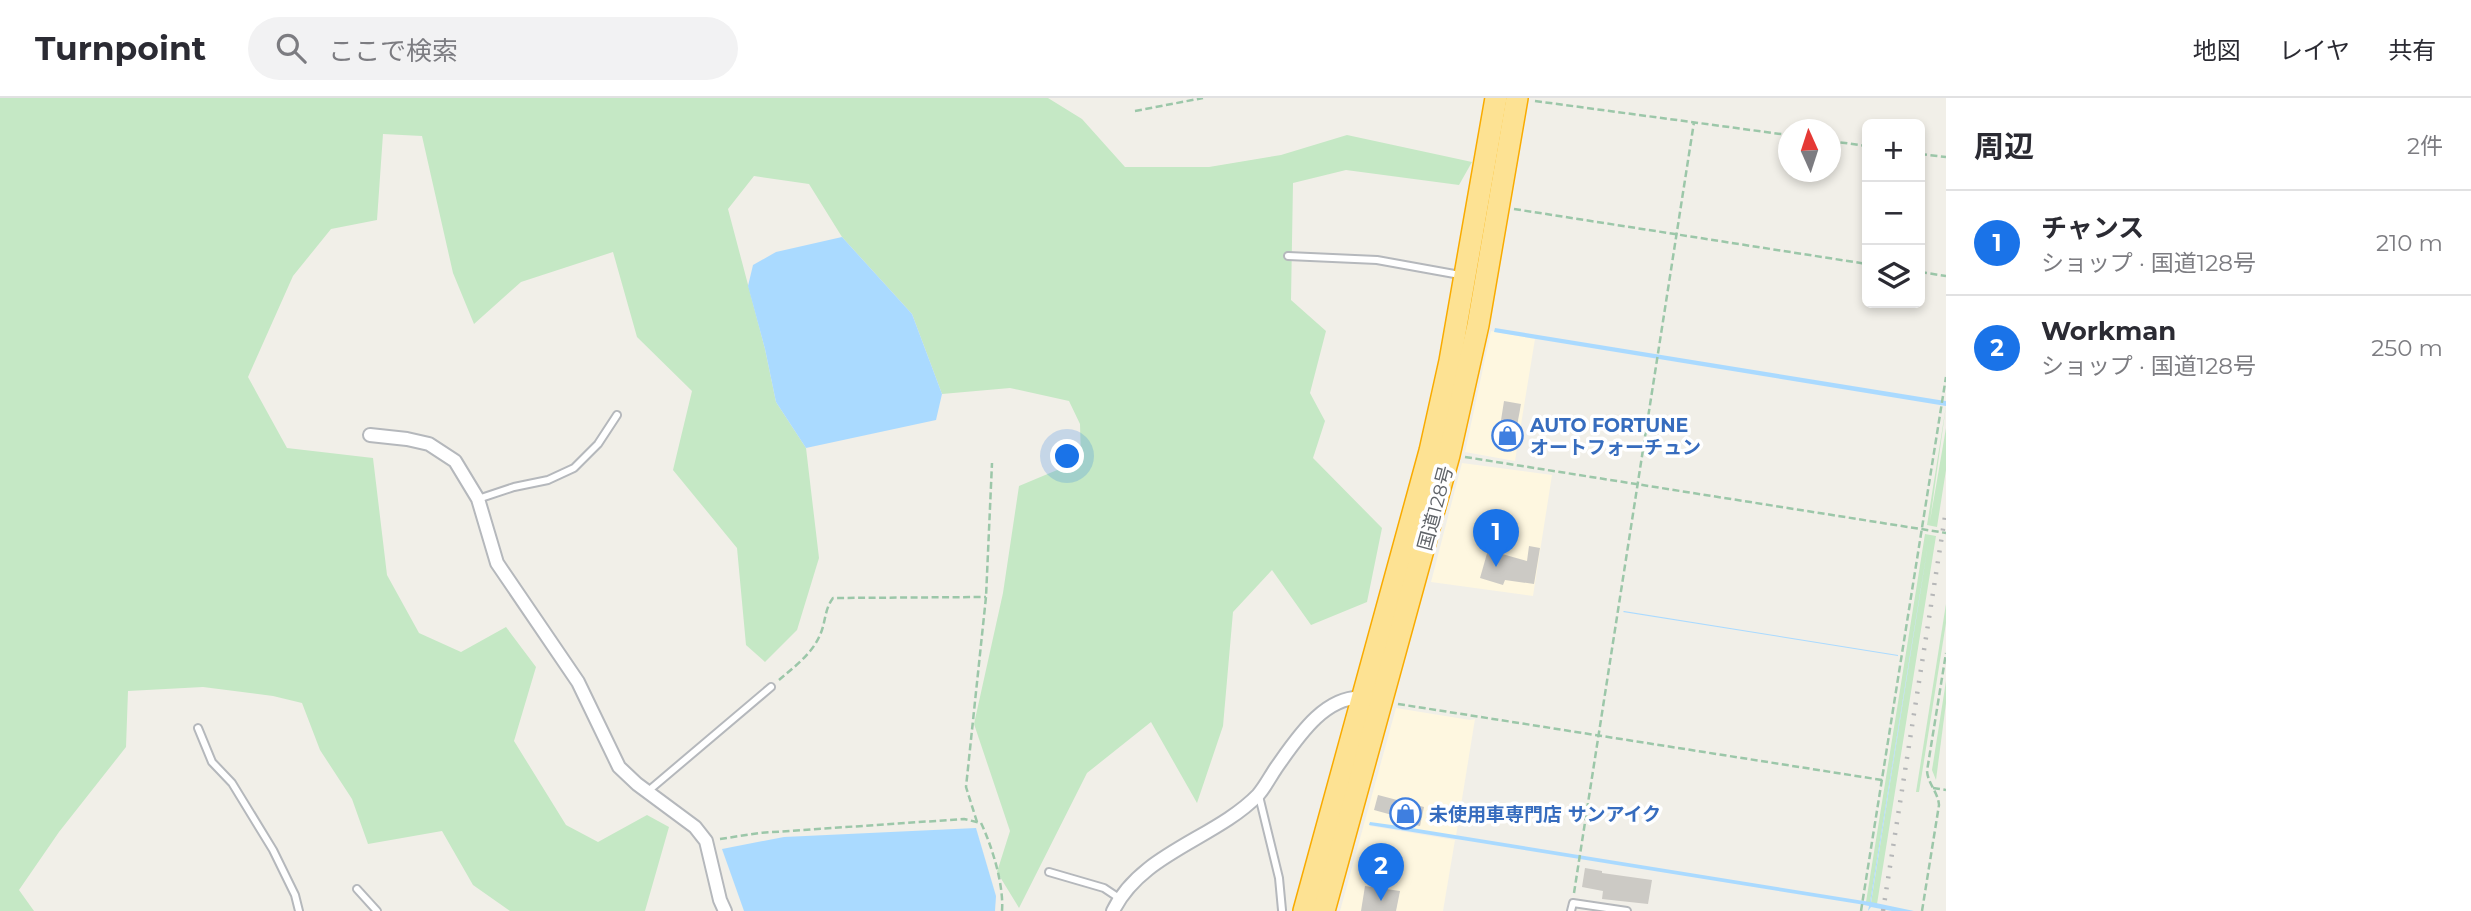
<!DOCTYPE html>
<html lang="ja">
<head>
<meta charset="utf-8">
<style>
  :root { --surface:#fff; --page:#f2f2f3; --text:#2b2b33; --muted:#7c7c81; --line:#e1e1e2; --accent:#1a73e8 }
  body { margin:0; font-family:Montserrat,"Noto Sans JP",sans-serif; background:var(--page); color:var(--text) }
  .controls { position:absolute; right:21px; top:21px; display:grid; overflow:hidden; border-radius:10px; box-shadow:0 4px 10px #0003 }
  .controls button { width:63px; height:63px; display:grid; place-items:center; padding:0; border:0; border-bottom:2px solid var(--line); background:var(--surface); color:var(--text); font:35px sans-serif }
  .compass { position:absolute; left:1778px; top:21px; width:63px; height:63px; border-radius:50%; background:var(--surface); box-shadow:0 4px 10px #0003; rotate:357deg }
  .you { position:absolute; left:1068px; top:359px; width:24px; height:24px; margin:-18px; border:5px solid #fff; border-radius:50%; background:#1a73e8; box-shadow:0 0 0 10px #1a73e833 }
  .badge { display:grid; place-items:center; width:46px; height:46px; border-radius:50%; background:var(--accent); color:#fff; font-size:23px; font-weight:700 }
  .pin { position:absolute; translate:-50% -58px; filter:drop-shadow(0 2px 4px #0008) }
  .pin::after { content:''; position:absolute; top:37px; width:24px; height:21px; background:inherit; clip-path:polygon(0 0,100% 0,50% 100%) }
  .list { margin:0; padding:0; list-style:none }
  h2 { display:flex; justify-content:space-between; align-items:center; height:91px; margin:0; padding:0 28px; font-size:30px }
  h2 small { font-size:23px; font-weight:400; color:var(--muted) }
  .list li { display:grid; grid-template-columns:46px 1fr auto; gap:21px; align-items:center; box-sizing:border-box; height:105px; padding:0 28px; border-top:2px solid var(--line) }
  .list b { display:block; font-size:26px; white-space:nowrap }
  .list p { margin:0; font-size:23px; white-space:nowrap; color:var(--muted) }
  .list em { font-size:23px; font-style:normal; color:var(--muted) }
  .icon { flex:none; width:38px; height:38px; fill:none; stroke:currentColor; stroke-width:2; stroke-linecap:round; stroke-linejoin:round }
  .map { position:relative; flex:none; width:1946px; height:813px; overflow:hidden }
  header { display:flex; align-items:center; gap:42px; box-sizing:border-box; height:98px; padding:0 35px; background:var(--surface); border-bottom:2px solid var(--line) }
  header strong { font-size:33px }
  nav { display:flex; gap:38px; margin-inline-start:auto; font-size:24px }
  .search { width:490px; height:63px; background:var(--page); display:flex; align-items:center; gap:18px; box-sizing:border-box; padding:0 24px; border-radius:38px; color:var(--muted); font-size:26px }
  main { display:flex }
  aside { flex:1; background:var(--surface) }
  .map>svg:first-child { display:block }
  .commercial { fill:#fef7e0 }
  .green { fill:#c5e8c5 }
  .water { fill:#aadaff }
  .building { fill:#cccac5 }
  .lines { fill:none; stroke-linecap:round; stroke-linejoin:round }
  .lane-casing { stroke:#b5b8bc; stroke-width:10 }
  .street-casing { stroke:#b5b8bc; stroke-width:16 }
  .highway-casing { stroke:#f9ab00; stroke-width:24 }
  .path { stroke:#9cc7a9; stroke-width:2.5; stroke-dasharray:7 3.5; stroke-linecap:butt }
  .lane { stroke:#fff; stroke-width:6 }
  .street { stroke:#fff; stroke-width:12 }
  .highway { stroke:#fde293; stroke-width:21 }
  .rail { stroke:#b6b7b8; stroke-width:4.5; stroke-dasharray:2 9; stroke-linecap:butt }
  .labels { text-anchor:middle; stroke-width:7; stroke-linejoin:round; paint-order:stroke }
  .shop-label { font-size:19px; font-weight:bold; fill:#366cbe; stroke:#fff; text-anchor:start }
  .street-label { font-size:19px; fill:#5f6368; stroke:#fff }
</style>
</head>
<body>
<header>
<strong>Turnpoint</strong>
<div class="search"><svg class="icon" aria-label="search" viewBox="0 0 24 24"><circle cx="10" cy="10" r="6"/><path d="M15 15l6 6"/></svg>ここで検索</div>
<nav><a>地図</a><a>レイヤ</a><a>共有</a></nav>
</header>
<main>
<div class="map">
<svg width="1946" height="813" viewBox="0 0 1946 813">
  <rect width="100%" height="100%" fill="#f1efe8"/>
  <g class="commercial">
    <path d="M1491 233 1535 241 1515 363 1465 354Z"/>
    <path d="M1462 365 1552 377 1533 498 1431 484Z"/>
    <path d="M1396 610 1470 622 1475 621 1456 738 1369 725 1370 728 1455 742 1443 813H1340Z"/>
  </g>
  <g class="green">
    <path d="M0 0H1048L1082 21 1125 69H1209L1281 57 1347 37 1472 64 1459 87 1346 72 1293 85 1291 202 1326 233 1310 295 1325 323 1313 360 1382 430 1367 504 1311 527 1272 472 1233 514 1223 628 1197 705 1151 624 1087 675 1019 810 997 774 1010 733 974 626 1003 495 1019 388 1081 362 1080 326 1069 303 1010 290 942 296 912 216 842 139 809 86 754 78 728 111 765 251 776 304 806 350 819 460 797 532 765 564 746 547 737 450 673 372 692 293 637 239 613 154 521 184 474 226 453 175 422 38 383 36 377 122 331 131 293 178 248 279 287 350 373 360 387 477 419 535 461 554 506 529 536 569 514 643 566 727 598 744 647 717 669 729 645 813H510L473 787 442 733 368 746 352 701 320 652 302 605 273 598 203 589 128 593 126 649 59 734 19 792 34 813H0Z"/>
    <path d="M1946 308 1930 423 1946 330V372L1937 429 1927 427Z"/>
    <path d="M1925 436 1936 438 1877 806 1871 805 1929 440 1870 804H1866Z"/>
    <path d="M1946 506V525L1919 694H1916Z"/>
    <path d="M1946 583V605L1936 682 1932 672Z"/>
  </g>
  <g class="water">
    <path d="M842 139 912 216 942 296 936 322 806 350 776 304 765 251 748 188 753 167 776 154Z"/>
    <path d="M1495 230 1939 302 1946 303V308L1494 234Z"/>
    <path d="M1929 440 1871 804 1914 813H1892L1871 809 1868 813 1869 808 1859 806 1369 727 1370 724 1399 728 1870 804Z"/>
    <path d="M1624 513 1898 557V558L1623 514Z"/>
    <path d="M976 730 996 798 995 813H744L722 751 784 739Z"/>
  </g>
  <g class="building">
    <path d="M1504 303 1521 306 1513 350 1497 348Z"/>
    <path d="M1529 448 1540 450 1534 486 1505 482 1503 487 1480 480 1488 452 1527 463Z"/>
    <path d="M1378 697 1424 709 1420 728 1402 724 1403 720 1374 712Z"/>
    <path d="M1585 770 1602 773V775L1652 782 1648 806 1602 801 1603 793 1582 789Z"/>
    <path d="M1365 788 1400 793 1396 813H1361Z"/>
  </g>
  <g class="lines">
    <defs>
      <g id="lane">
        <path d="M1288 158 1377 162 1460 177"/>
        <path d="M478 401 514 389 548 382 574 370 598 346 617 317"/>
        <path d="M198 630 212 664 232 685 273 752 295 797 299 813"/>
        <path d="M647 694 771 589"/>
        <path d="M1259 698 1279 780 1282 812"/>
        <path d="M1049 774 1104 790 1119 800"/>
        <path d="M357 791 377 813"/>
        <path d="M1571 813 1573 805 1627 813"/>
      </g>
      <g id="street">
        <path d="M370 337 407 341 429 346 455 363 478 401 497 465 578 584 619 669 637 686 695 729 706 743 720 802 725 813"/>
        <path d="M1113 813C1141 755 1215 741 1258 697 1265 689 1270 679 1276 670 1296 642 1324 597 1363 600"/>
      </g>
      <g id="highway">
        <path d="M1304 813 1430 353 1450 263 1496 0"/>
        <path d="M1324 813 1449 357 1478 227 1517 0"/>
      </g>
    </defs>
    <use href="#lane" class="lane-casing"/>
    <use href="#street" class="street-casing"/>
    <use href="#highway" class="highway-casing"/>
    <g class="path">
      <path d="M1535 3 1788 37"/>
      <path d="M1135 13 1203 0"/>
      <path d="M1830 43 1867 48"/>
      <path d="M1920 56 1946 59"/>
      <path d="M1514 111 1867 166"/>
      <path d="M1920 174 1946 178"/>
      <path d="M1465 359 1946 435"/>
      <path d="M779 582C794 569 812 556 820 537 826 524 824 512 833 500L986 499"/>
      <path d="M1398 606 1882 682"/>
      <path d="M1933 690 1946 692"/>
      <path d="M977 724 966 689 986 499 992 365"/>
      <path d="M720 741 759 735 964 721 981 725C992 748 1004 787 1002 813"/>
      <path d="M1574 795 1694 24"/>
      <path d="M1861 813 1946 279"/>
      <path d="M1922 813 1939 707C1938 694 1928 686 1927 673L1946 555"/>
    </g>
    <use href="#lane" class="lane"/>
    <use href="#street" class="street"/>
    <use href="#highway" class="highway"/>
    <path class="rail" d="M1883 813 1946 412"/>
  </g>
  <defs>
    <symbol id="shop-ring" viewBox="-11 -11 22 22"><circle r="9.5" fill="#fff" stroke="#3f7fe0" stroke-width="1.5"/><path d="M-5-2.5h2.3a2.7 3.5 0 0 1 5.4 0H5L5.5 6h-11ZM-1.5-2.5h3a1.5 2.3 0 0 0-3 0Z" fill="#3f7fe0"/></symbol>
  </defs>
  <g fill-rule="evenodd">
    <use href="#shop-ring" x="1490" y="320" width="35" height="35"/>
    <use href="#shop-ring" x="1388" y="698" width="35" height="35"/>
  </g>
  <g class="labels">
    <g class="shop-label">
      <text x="1530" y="334">AUTO FORTUNE<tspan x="1530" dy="22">オートフォーチュン</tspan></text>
      <text x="1429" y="723">未使用車専門店 サンアイク</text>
    </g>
    <g class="street-label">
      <text transform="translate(1435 410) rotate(-75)" y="7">国道128号</text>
    </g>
  </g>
</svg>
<div class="controls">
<button>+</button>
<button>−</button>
<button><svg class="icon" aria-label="layers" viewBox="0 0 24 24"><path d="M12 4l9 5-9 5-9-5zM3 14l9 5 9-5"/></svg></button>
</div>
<svg class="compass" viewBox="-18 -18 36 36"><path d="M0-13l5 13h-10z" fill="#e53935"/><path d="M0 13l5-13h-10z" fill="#7c7c81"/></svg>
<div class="you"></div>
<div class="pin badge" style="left:1496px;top:469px">1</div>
<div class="pin badge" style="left:1381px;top:803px">2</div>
</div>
<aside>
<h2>周辺<small>2件</small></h2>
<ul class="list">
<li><span class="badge">1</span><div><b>チャンス</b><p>ショップ · 国道128号</p></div><em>210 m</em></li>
<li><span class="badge">2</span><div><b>Workman</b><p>ショップ · 国道128号</p></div><em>250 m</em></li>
</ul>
</aside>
</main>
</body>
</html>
